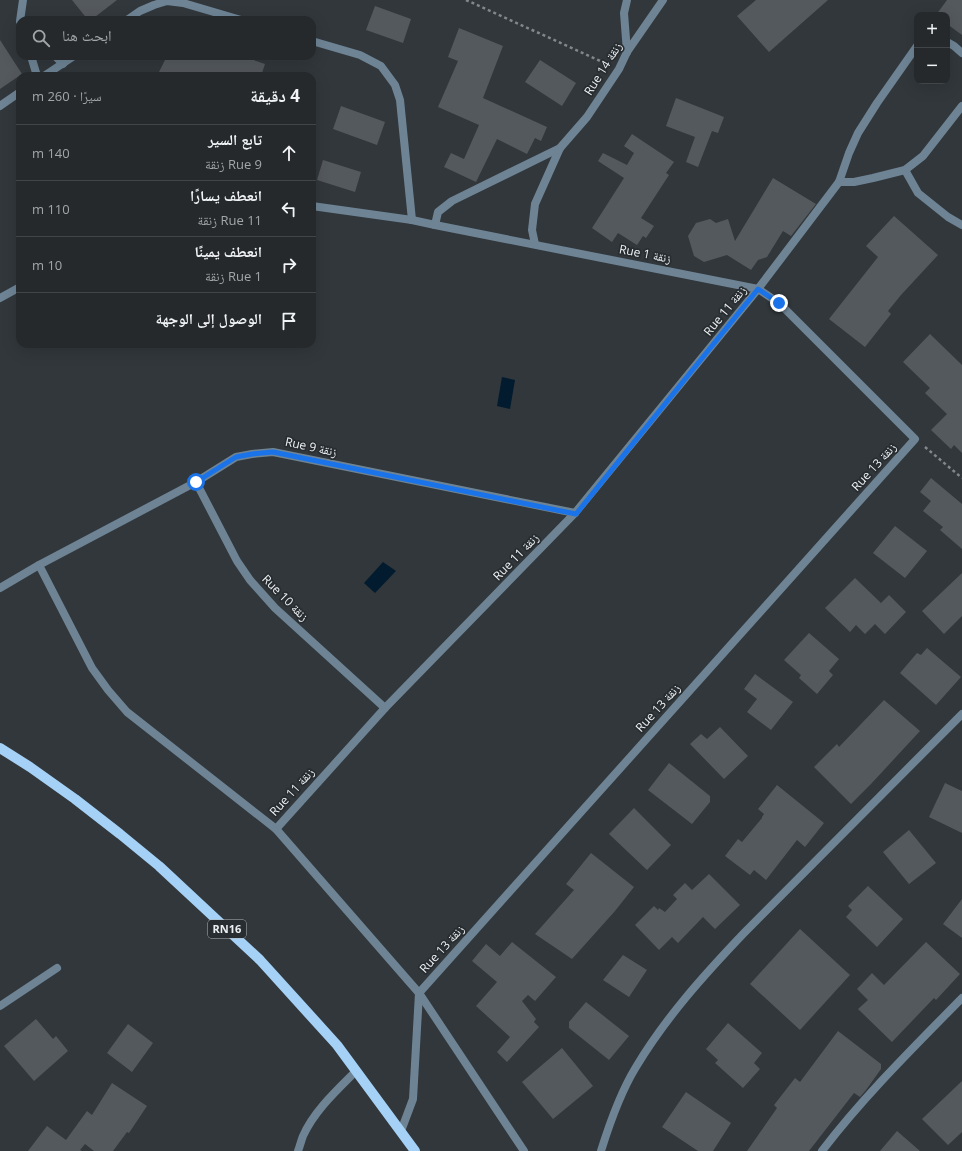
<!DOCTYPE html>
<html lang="ar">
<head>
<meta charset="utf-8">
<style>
  :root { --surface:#25292c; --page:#2d3134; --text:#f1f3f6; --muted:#a3a6a9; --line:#424548 }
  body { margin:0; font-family:"Open Sans","Noto Naskh Arabic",sans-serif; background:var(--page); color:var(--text); direction:rtl }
  .controls { position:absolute; right:12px; top:12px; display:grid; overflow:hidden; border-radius:8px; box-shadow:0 4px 16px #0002 }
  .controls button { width:36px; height:36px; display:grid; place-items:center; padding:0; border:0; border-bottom:1px solid var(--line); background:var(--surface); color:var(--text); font:20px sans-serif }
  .stop { position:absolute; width:12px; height:12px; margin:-9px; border:3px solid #1a73e8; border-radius:50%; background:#fff }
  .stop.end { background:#1a73e8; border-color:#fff; box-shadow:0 1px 4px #0008 }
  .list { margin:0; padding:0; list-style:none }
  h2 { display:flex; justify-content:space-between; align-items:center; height:52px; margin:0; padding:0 16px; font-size:17px }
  h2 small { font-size:13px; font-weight:400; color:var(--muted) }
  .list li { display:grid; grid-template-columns:26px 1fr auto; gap:12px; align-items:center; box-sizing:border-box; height:56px; padding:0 16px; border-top:1px solid var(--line) }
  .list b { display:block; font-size:15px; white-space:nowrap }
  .list p { margin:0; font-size:13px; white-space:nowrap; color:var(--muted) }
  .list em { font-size:13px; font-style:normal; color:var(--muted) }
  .icon { flex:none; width:22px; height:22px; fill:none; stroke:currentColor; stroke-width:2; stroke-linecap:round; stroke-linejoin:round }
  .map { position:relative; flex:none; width:962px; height:1151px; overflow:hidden; direction:ltr }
  .search { position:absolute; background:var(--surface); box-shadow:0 4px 16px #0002; left:16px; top:16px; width:300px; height:44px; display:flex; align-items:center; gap:10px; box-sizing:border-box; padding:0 14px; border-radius:12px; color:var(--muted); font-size:15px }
  .panel { position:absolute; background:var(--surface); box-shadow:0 4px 16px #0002; left:16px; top:72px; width:300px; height:276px; border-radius:12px; direction:rtl }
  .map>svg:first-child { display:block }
  .water { fill:#021b2e }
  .building { fill:#54595e }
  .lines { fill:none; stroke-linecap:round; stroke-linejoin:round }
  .path { stroke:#82878b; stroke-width:2.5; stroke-dasharray:3 3; stroke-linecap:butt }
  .pedestrian { stroke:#6e8495; stroke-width:8 }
  .minor { stroke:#6e8495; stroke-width:8 }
  .primary { stroke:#a4d1f5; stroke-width:10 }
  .route { stroke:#1a73e8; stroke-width:5 }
  .labels { text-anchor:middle; stroke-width:3.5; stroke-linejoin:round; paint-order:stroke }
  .shield { fill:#272d31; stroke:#b2b6b9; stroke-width:1 }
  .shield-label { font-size:11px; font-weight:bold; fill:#edf0f3 }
  .street-label { font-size:12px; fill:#edf0f3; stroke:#272d31 }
</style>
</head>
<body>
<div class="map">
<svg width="962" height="1151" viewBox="0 0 962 1151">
  <rect width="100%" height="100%" fill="#31373b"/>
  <g class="water">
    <path d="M502 377 515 380 510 409 497 406Z"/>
    <path d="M383 562 396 571 375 593 364 583Z"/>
  </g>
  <g class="building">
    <path d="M72 0H117L91 20H88Z"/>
    <path d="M756 0H828L769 52 737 16Z"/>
    <path d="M947 0H962V35L947 24V15H936Z"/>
    <path d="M375 6 411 19 403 43 366 30Z"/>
    <path d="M459 28 503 46 483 98 547 127 541 141 535 138 527 154 497 139 476 182 444 167 451 153 464 159 479 125 438 107 458 61 448 57Z"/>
    <path d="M0 40 22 74 0 89Z"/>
    <path d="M167 56H242L265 64 261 76H157Z"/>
    <path d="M540 60 576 83 562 106 525 82Z"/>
    <path d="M676 98 724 117 718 133 712 131 698 167 686 162 695 137 666 126Z"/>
    <path d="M341 106 385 122 377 145 333 129Z"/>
    <path d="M632 134 674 162 666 173 669 175 641 218 654 226 646 238 643 236 637 245 618 233 612 242 592 228 624 178 598 161 603 153 627 165 634 153 624 146Z"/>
    <path d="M323 160 361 172 355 192 317 180Z"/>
    <path d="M773 178 816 204 791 236 783 231 767 257 758 260 751 270 727 255 704 262 694 256 688 236 696 223 710 219 716 223 728 219 735 241Z"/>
    <path d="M894 216 938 255 901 295 888 311 891 314 865 347 829 319 878 257 866 246Z"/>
    <path d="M930 334 962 365V453L954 445 951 449 931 430 947 414 925 393 930 388 903 362Z"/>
    <path d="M931 478 962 504V549L940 530 943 527 923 511 931 501 920 492Z"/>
    <path d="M895 526 927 551 905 578 873 553Z"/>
    <path d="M962 573V616L944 634 922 611Z"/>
    <path d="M855 578 881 603 889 595 906 612 885 634 875 624 865 634 856 625 850 632 825 608Z"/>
    <path d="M809 633 839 659 829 671 833 675 817 694 799 678 801 675 784 660Z"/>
    <path d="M927 648 961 677 936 705 900 673 917 653 921 655Z"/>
    <path d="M755 674 793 702 771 730 747 712 757 699 744 689Z"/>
    <path d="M884 700 920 731 871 784 851 804 814 767 837 744 839 747Z"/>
    <path d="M720 727 748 756 724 779 690 744 701 734 707 739Z"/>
    <path d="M669 763 710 796V802L692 824 648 790Z"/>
    <path d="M945 783 962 791V833L929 817Z"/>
    <path d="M777 785 824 823 805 847 797 840 766 880 754 870 750 875 725 856 738 839 742 842 762 818V817L764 814 758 809Z"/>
    <path d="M634 808 671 845 647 870 609 834Z"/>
    <path d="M909 830 936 863 909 884 883 852Z"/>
    <path d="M591 853 634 887 615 911 572 959 535 934 574 890 566 884Z"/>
    <path d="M709 874 740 905 715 929 703 917 678 943 672 937 659 950 635 925 654 906 658 910 659 908 665 912 677 899 673 895 685 883 692 890Z"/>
    <path d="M868 886 903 919 877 947 846 917 852 910 848 906Z"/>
    <path d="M962 899V938L943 924Z"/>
    <path d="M800 929 850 975 800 1030 750 984Z"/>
    <path d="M512 942 556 977 535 1001 528 995 522 1001 536 1019 534 1022 539 1027 507 1062 497 1052 510 1037 476 1006 497 982 472 961 486 944 500 956Z"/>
    <path d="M926 942 960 974 936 1000 934 998 892 1042 858 1009 868 1000 857 989 872 973 884 985Z"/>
    <path d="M623 955 647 970 629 997 603 980Z"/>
    <path d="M586 1002 629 1036 609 1060 569 1028V1022Z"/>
    <path d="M36 1019 53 1039 56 1036 68 1051 34 1081 4 1046Z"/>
    <path d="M728 1023 762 1053 754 1063 760 1069 743 1088 715 1063 718 1060 706 1049Z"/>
    <path d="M128 1024 153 1043 132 1072 107 1053Z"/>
    <path d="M838 1031 881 1064V1069L866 1090 860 1097 854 1093 809 1151H747L777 1108 774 1105 795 1078 800 1082Z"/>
    <path d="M562 1048 593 1086 553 1119 522 1082Z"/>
    <path d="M962 1081V1132L948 1145 922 1119Z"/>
    <path d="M112 1083 147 1106 129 1133 127 1132 113 1151H94L85 1144 80 1150 82 1151H28L47 1126 66 1140 87 1111 92 1115Z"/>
    <path d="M686 1092 731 1123 713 1151H698L662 1127Z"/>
    <path d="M897 1131 920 1151H880Z"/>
  </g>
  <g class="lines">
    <g class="path">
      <path d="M466 0 607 64"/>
      <path d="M925 447 962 478"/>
    </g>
    <g class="pedestrian">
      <path d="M401 1131 413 1099 419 993"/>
      <path d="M298 1151C300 1146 301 1141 303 1136 314 1111 337 1090 356 1071"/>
    </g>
    <g class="minor">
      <path d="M627 0 624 13 627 52"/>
      <path d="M127 20 140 11 154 5 167 1 183 3 241 20"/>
      <path d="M20 21 23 0"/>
      <path d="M312 41 360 55 381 66 395 85 400 100 412 220"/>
      <path d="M947 42 954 46 962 53"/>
      <path d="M31 56 37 76"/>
      <path d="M55 56 63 64"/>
      <path d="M44 76 74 56"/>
      <path d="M0 106 20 92"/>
      <path d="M905 170 918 193 948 217 962 225"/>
      <path d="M839 182H854L873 178 905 170 923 156 962 106"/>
      <path d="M312 206 412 220 435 225 758 289 779 303 915 439 419 993"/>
      <path d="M435 225 438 212 452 201 560 148"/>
      <path d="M535 244 532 230 535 204 560 148 587 117 619 69 627 52 663 0"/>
      <path d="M0 298 20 287"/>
      <path d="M196 482 237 561 250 580 275 608 385 708"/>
      <path d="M39 565 92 668 108 690 127 712 276 829 419 993 524 1151"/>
      <path d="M0 588 39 565 196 482 236 457 252 454 273 452 575 513"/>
      <path d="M276 829 385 708 575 513 758 289 839 182 849 153 858 133 877 103 917 46"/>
      <path d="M0 1006 57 968"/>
      <path d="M601 1151C610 1122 620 1093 636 1067 666 1017 704 975 744 933L962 714"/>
      <path d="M822 1151C864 1096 914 1047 962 998"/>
    </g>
    <path class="primary" d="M0 748 30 767 75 799 120 834 159 866 260 960 337 1045 415 1151"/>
  </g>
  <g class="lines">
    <path class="route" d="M196 482 236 457 252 454 273 452 576 514 758 289 779 303"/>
  </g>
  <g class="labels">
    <rect class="shield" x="208" y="920" width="38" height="18" rx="3"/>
    <g class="shield-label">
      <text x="227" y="933">RN16</text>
    </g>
    <g class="street-label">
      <text transform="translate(603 69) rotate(-58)" y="4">Rue 14 زنقة</text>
      <text transform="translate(645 254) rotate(11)" y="4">Rue 1 زنقة</text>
      <text transform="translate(725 311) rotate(-51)" y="4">Rue 11 زنقة</text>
      <text transform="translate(311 447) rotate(12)" y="4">Rue 9 زنقة</text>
      <text transform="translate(874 467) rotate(-48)" y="4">Rue 13 زنقة</text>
      <text transform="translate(516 557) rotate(-46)" y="4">Rue 11 زنقة</text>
      <text transform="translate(285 598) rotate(45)" y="4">Rue 10 زنقة</text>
      <text transform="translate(658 708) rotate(-48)" y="4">Rue 13 زنقة</text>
      <text transform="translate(292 792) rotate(-48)" y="4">Rue 11 زنقة</text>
      <text transform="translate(442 949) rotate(-48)" y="4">Rue 13 زنقة</text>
    </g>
  </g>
</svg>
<div class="controls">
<button>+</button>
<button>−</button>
</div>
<div class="stop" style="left:196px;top:482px"></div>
<div class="stop end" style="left:779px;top:303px"></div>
<div class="search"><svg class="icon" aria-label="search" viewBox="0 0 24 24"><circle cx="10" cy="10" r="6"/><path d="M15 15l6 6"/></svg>ابحث هنا</div>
<section class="panel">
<h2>4 دقيقة<small>سيرًا · 260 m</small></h2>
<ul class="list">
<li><svg class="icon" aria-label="ahead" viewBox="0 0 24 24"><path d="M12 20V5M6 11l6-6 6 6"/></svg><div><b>تابع السير</b><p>Rue 9 زنقة</p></div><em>140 m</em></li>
<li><svg class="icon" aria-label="left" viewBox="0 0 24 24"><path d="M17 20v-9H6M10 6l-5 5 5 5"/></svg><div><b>انعطف يسارًا</b><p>Rue 11 زنقة</p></div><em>110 m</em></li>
<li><svg class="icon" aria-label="right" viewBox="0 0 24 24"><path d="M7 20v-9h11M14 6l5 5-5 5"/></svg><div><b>انعطف يمينًا</b><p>Rue 1 زنقة</p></div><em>10 m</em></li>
<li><svg class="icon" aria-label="arrive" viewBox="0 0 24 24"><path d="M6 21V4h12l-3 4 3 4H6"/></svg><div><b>الوصول إلى الوجهة</b></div></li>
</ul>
</section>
</div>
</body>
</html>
